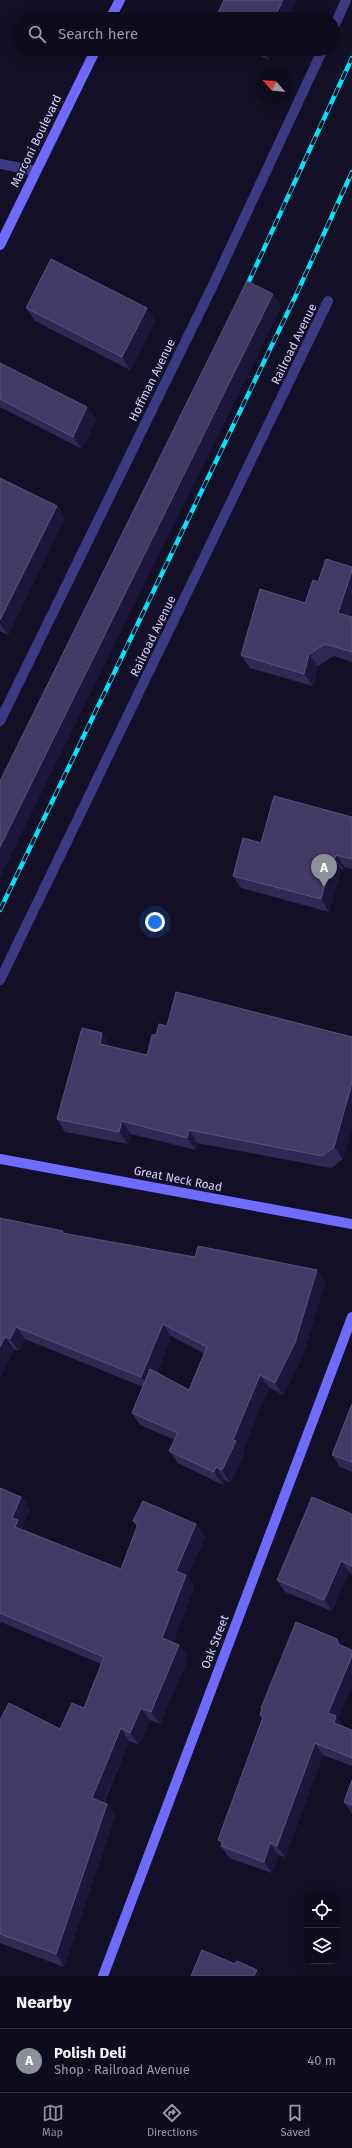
<!DOCTYPE html>
<html lang="en">
<head>
<meta charset="utf-8">
<style>
  :root { --surface:#0e0b1c; --page:#1c1929; --text:#f1f3f6; --muted:#9b9ba3; --line:#2e2b3b; --accent:#8c9099 }
  body { margin:0; font-family:"Fira Sans",sans-serif; background:var(--page); color:var(--text) }
  .controls { position:absolute; right:12px; bottom:12px; display:grid; overflow:hidden; border-radius:8px; box-shadow:0 4px 16px #0002 }
  .controls button { width:36px; height:36px; display:grid; place-items:center; padding:0; border:0; border-bottom:1px solid var(--line); background:var(--surface); color:var(--text); font:20px sans-serif }
  .compass { position:absolute; left:256px; top:68px; width:36px; height:36px; border-radius:50%; background:var(--surface); box-shadow:0 4px 16px #0002; rotate:298deg }
  .you { position:absolute; left:155px; top:922px; width:14px; height:14px; margin:-10px; border:3px solid #fff; border-radius:50%; background:#1a73e8; box-shadow:0 0 0 6px #1a73e833 }
  .badge { display:grid; place-items:center; width:26px; height:26px; border-radius:50%; background:var(--accent); color:#fff; font-size:13px; font-weight:700 }
  .pin { position:absolute; translate:-50% -33px; filter:drop-shadow(0 1px 2px #0008) }
  .pin::after { content:''; position:absolute; top:21px; width:14px; height:12px; background:inherit; clip-path:polygon(0 0,100% 0,50% 100%) }
  .list { margin:0; padding:0; list-style:none }
  h2 { display:flex; justify-content:space-between; align-items:center; height:52px; margin:0; padding:0 16px; font-size:17px }
  h2 small { font-size:13px; font-weight:400; color:var(--muted) }
  .list li { display:grid; grid-template-columns:26px 1fr auto; gap:12px; align-items:center; box-sizing:border-box; height:64px; padding:0 16px; border-top:1px solid var(--line) }
  .list b { display:block; font-size:15px; white-space:nowrap }
  .list p { margin:0; font-size:13px; white-space:nowrap; color:var(--muted) }
  .list em { font-size:13px; font-style:normal; color:var(--muted) }
  .icon { flex:none; width:22px; height:22px; fill:none; stroke:currentColor; stroke-width:2; stroke-linecap:round; stroke-linejoin:round }
  .map { position:relative; flex:none; width:352px; height:1976px; overflow:hidden }
  .search { position:absolute; background:var(--surface); box-shadow:0 4px 16px #0002; left:12px; right:12px; top:12px; height:44px; display:flex; align-items:center; gap:10px; box-sizing:border-box; padding:0 14px; border-radius:22px; color:var(--muted); font-size:15px }
  .sheet { height:116px; background:var(--surface) }
  nav { display:flex; justify-content:space-around; align-items:center; box-sizing:border-box; height:56px; border-top:1px solid var(--line); background:var(--surface); font-size:11px; color:var(--muted) }
  nav a { display:grid; justify-items:center; gap:2px }
  nav .on { color:var(--accent) }
  .map>svg:first-child { display:block }
  .lines { fill:none; stroke-linecap:round; stroke-linejoin:round }
  .street { stroke:#3d3a85; stroke-width:10 }
  .secondary { stroke:#6f6bff; stroke-width:10 }
  .rail-casing { stroke:#00e5ff; stroke-width:4.5 }
  .rail { stroke:#130f26; stroke-width:3; stroke-dasharray:9; stroke-linecap:butt }
  .wall { fill:#312854; fill-rule:evenodd }
  .shaded-wall { fill:#1d163a }
  .building { fill:#433a66; stroke:#5a527e }
  .labels { text-anchor:middle; stroke-width:3; stroke-linejoin:round; paint-order:stroke }
  .street-label { font-size:12px; fill:#d9d4ff; stroke:#130f26 }
</style>
</head>
<body>
<div class="map">
<svg width="352" height="1976" viewBox="0 0 352 1976">
  <rect width="100%" height="100%" fill="#130f26"/>
  <g class="lines">
    <g class="street">
      <path d="M333 29 346 0"/>
      <path d="M0 164 36 171"/>
      <path d="M0 721 214 283 323 49"/>
      <path d="M0 980 328 301"/>
    </g>
    <g class="secondary">
      <path d="M110 19 120 0"/>
      <path d="M0 245 96 49"/>
      <path d="M0 1159 352 1224"/>
      <path d="M103 1976 352 1317"/>
    </g>
    <defs>
      <g id="rail">
        <path d="M244 292 352 58"/>
        <path d="M0 910 297 293 352 172"/>
      </g>
    </defs>
    <use href="#rail" class="rail-casing"/>
    <use href="#rail" class="rail"/>
  </g>
  <g class="wall">
    <path d="M246 49H274L269 60Z"/>
    <path d="M26 308 155 321 130 370 35 321Z"/>
    <path d="M0 363 87 407 96 420 82 449 0 407Z"/>
    <path d="M0 478 57 506 65 518 8 635 0 631Z"/>
    <path d="M350 616 352 617V662L334 656 318 666 313 686 250 668 241 655Z"/>
    <path d="M352 817V869L345 867 344 870 341 869 329 912 241 888 233 876 261 843Z"/>
    <path d="M167 1026 352 1037V1127L343 1159 331 1168 197 1143 196 1150 131 1134 128 1144 65 1132 57 1119 110 1046V1047L147 1055 156 1035Z"/>
    <path d="M0 1218 64 1233 195 1257 317 1270 325 1282 303 1355 283 1395 269 1387 243 1450 245 1453 230 1483 225 1480 223 1485 178 1463 169 1451 175 1440 140 1425 132 1413 143 1387 25 1339 19 1351 14 1349 0 1377ZM171 1336 205 1354 189 1390 157 1372Z"/>
    <path d="M352 1404V1472L340 1467 332 1455Z"/>
    <path d="M0 1488 21 1497 30 1509 22 1527 25 1530 121 1569 137 1527 133 1521 196 1524 205 1537 187 1577 194 1587 173 1643 179 1645 188 1658 160 1724 150 1720 139 1745 129 1741 104 1803 107 1804 115 1816 64 1967 0 1943V1720L60 1729 84 1708 101 1664 1 1622 0 1624Z"/>
    <path d="M352 1514V1574L349 1572 332 1611 285 1592 277 1580Z"/>
    <path d="M337 1639 342 1646 352 1650V1686L338 1719 344 1727 352 1730V1766L323 1755 285 1857 278 1855 272 1873 229 1858 221 1846 222 1845 218 1840 262 1719 260 1715 262 1710 261 1708Z"/>
    <path d="M352 1780V1814L344 1802Z"/>
  </g>
  <g class="shaded-wall">
    <path d="M283 0H297L288 19H274Z"/>
    <path d="M261 49H274L269 60Z"/>
    <path d="M273 294 282 306 0 877V847Z"/>
    <path d="M147 308 155 321 130 370 122 357Z"/>
    <path d="M87 407 96 420 82 449 73 437Z"/>
    <path d="M57 506 65 518 8 635 0 624V620Z"/>
    <path d="M352 571V610L347 625 338 613Z"/>
    <path d="M309 654 318 666 313 686 304 674Z"/>
    <path d="M336 855 345 867 344 870 335 858Z"/>
    <path d="M332 857 341 869 329 912 321 899Z"/>
    <path d="M102 1033 110 1046 108 1057 100 1044Z"/>
    <path d="M352 1083V1127L343 1159 334 1147Z"/>
    <path d="M122 1121 131 1134 128 1144 119 1132Z"/>
    <path d="M189 1130 197 1143 196 1150 187 1138Z"/>
    <path d="M317 1270 325 1282 303 1355 283 1395 275 1383Z"/>
    <path d="M163 1324 171 1336 150 1390 141 1377Z"/>
    <path d="M16 1327 25 1339 19 1351 10 1339Z"/>
    <path d="M5 1337 14 1349 0 1377V1347Z"/>
    <path d="M260 1375 269 1387 243 1450 245 1453 230 1483 222 1470 233 1440Z"/>
    <path d="M216 1467 225 1480 223 1485 214 1472Z"/>
    <path d="M21 1497 30 1509 22 1527 26 1533 15 1527 12 1518Z"/>
    <path d="M196 1524 205 1537 187 1577 194 1587 170 1651 162 1638 176 1571Z"/>
    <path d="M341 1561 349 1572 332 1611 324 1600Z"/>
    <path d="M337 1639 345 1650 338 1644Z"/>
    <path d="M179 1645 188 1658 160 1724 151 1712Z"/>
    <path d="M352 1656V1686L338 1719 344 1728 334 1723 328 1713Z"/>
    <path d="M141 1708 150 1720 139 1745 130 1733Z"/>
    <path d="M121 1728 129 1741 100 1810 92 1798Z"/>
    <path d="M315 1743 323 1755 285 1857 277 1846Z"/>
    <path d="M107 1804 115 1816 64 1967 56 1954Z"/>
    <path d="M270 1843 278 1855 272 1873 264 1862Z"/>
    <path d="M257 1970 261 1976H254Z"/>
  </g>
  <g class="building">
    <path d="M224 0H283L274 19H215Z"/>
    <path d="M51 259 147 308 122 357 26 308Z"/>
    <path d="M247 281 273 294 0 847V781Z"/>
    <path d="M0 363 87 407 73 437 0 399Z"/>
    <path d="M0 478 57 506 0 620Z"/>
    <path d="M326 559 352 567V571L338 613 352 617V652L325 644 309 654 304 674 241 655 260 589 305 603 313 580 318 582Z"/>
    <path d="M274 796 352 817V859L336 855 335 858 332 857 321 899 233 876 243 838 261 843Z"/>
    <path d="M176 992 352 1037V1083L334 1147 322 1156 189 1130 187 1138 122 1121 119 1132 57 1119 82 1028 102 1033 100 1044 147 1055 152 1035H156L159 1024 167 1026Z"/>
    <path d="M0 1218 63 1231 62 1233 195 1257 198 1246 317 1270 295 1343 275 1383 260 1375 233 1440 236 1441 222 1470 216 1467 214 1472 169 1451 178 1433 132 1413 150 1369 189 1390 207 1347 163 1324 141 1377 16 1327 10 1339 5 1337 0 1347Z"/>
    <path d="M352 1404V1462L332 1455Z"/>
    <path d="M0 1488 21 1497 12 1518 18 1520 15 1527 121 1569 138 1524 133 1521 143 1501 196 1524 176 1571 186 1575 162 1638 179 1645 151 1712 141 1708 130 1733 121 1728 92 1798 107 1804 56 1954 0 1934V1720L9 1703 60 1729 72 1703 84 1708 104 1657 0 1613Z"/>
    <path d="M312 1497 352 1514V1566L341 1561 324 1600 277 1580Z"/>
    <path d="M296 1622 337 1639 338 1644 352 1650V1656L328 1713 336 1716 334 1723 352 1730V1758L315 1743 277 1846 270 1843 264 1862 221 1846 223 1841 218 1840 263 1717 260 1715 262 1709 261 1708Z"/>
    <path d="M352 1780V1805L344 1802Z"/>
    <path d="M202 1950 235 1964 237 1961 257 1970 254 1976H191Z"/>
  </g>
  <g class="labels">
    <g class="street-label">
      <text transform="translate(36 141) rotate(-64)" y="4">Marconi Boulevard</text>
      <text transform="translate(294 344) rotate(-64)" y="4">Railroad Avenue</text>
      <text transform="translate(152 380) rotate(-64)" y="4">Hoffman Avenue</text>
      <text transform="translate(153 636) rotate(-64)" y="4">Railroad Avenue</text>
      <text transform="translate(178 1179) rotate(11)" y="4">Great Neck Road</text>
      <text transform="translate(215 1642) rotate(-69)" y="4">Oak Street</text>
    </g>
  </g>
</svg>
<div class="controls">
<button><svg class="icon" aria-label="locate" viewBox="0 0 24 24"><circle cx="12" cy="12" r="6"/><path d="M12 2v4M12 18v4M2 12h4M18 12h4"/></svg></button>
<button><svg class="icon" aria-label="layers" viewBox="0 0 24 24"><path d="M12 4l9 5-9 5-9-5zM3 14l9 5 9-5"/></svg></button>
</div>
<svg class="compass" viewBox="-18 -18 36 36"><path d="M0-13l5 13h-10z" fill="#e53935"/><path d="M0 13l5-13h-10z" fill="#9b9ba3"/></svg>
<div class="you"></div>
<div class="pin badge" style="left:324px;top:887px">A</div>
<div class="search"><svg class="icon" aria-label="search" viewBox="0 0 24 24"><circle cx="10" cy="10" r="6"/><path d="M15 15l6 6"/></svg>Search here</div>
</div>
<section class="sheet">
<h2>Nearby<small></small></h2>
<ul class="list">
<li><span class="badge">A</span><div><b>Polish Deli</b><p>Shop · Railroad Avenue</p></div><em>40 m</em></li>
</ul>
</section>
<nav>
<a class="on"><svg class="icon" aria-label="map" viewBox="0 0 24 24"><path d="M3 6l6-2 6 2 6-2v14l-6 2-6-2-6 2zM9 4v14M15 6v14"/></svg>Map</a>
<a><svg class="icon" aria-label="directions" viewBox="0 0 24 24"><path d="M12 3l9 9-9 9-9-9zM9 14v-3h6M13 9l2 2-2 2"/></svg>Directions</a>
<a><svg class="icon" aria-label="saved" viewBox="0 0 24 24"><path d="M7 4h10v16l-5-4-5 4z"/></svg>Saved</a>
</nav>
</body>
</html>
